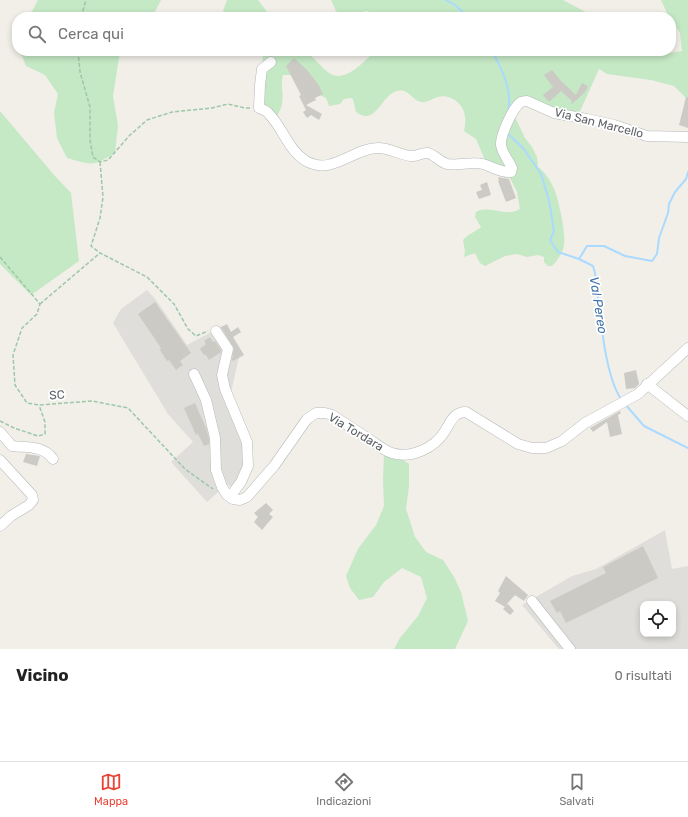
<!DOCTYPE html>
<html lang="it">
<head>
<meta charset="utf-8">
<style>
  :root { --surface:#fff; --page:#f6f6f6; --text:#222; --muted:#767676; --line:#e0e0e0; --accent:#ea4335 }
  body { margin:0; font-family:Rubik,sans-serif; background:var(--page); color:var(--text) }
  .controls { position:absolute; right:12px; bottom:12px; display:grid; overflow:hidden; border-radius:8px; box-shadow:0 2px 6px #0003 }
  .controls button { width:36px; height:36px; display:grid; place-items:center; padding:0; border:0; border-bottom:1px solid var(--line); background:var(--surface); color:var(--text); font:20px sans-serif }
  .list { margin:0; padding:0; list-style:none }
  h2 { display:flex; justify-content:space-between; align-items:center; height:52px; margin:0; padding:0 16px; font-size:17px }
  h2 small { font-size:13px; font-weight:400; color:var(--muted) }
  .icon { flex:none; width:22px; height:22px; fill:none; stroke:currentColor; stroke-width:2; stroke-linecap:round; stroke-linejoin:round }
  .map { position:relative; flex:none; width:688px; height:649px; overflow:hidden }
  .search { position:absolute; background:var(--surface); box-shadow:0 2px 6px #0003; left:12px; right:12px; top:12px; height:44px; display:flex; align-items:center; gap:10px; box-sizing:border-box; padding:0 14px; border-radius:16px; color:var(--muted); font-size:15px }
  .sheet { height:112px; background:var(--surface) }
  nav { display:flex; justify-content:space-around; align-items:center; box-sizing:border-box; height:56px; border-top:1px solid var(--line); background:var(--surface); font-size:11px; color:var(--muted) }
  nav a { display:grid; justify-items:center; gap:2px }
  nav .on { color:var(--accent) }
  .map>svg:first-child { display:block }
  .industrial { fill:#e0deda; fill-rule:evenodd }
  .green { fill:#c5e8c5 }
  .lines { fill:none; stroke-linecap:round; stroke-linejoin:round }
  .stream { stroke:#aadaff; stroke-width:2 }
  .building { fill:#cccac5 }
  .minor-casing { stroke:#b5b8bc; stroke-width:11 }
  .path { stroke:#9cc7a9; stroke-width:1.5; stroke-dasharray:4 2; stroke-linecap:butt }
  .minor { stroke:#fff; stroke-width:10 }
  .labels { text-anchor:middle; stroke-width:3.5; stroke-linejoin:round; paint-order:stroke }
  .street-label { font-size:12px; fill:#5f6368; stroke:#fff }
  .water-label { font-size:13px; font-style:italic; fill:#4174aa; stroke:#fff }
</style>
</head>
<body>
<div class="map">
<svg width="688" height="649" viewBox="0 0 688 649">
  <rect width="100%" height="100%" fill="#f1efe8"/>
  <g class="industrial">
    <path d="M147 290 156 300 187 345 223 326 239 357 228 405 249 459 233 488 227 484 207 502 171 462 193 442 168 414 113 323 121 309Z"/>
    <path d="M665 530 672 569 688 566V649H559L522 605 572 576 596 569ZM643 604H673V634H643Z"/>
  </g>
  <g class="green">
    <path d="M38 0H161L156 10 149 17H29Z"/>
    <path d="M227 0H258L271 17H230L223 11Z"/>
    <path d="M331 0H563L595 17H372L368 11C353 13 352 21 336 11Z"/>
    <path d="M661 0H688V100L674 86 651 80 607 74 599 69 577 118 559 120 518 97 514 115 525 138 532 147 537 157 538 167C545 172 551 181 554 189 559 200 566 234 564 245 562 254 558 260 552 266H548L544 262V257L538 255 527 257 517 254 505 256 485 266 480 263 475 253 464 257 465 251 463 240C468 234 475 232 481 227L475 217 476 212C489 204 506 218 520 209L517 192 506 170 488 167 476 139 464 131C465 126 466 121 465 116 464 104 450 93 438 97 433 98 427 103 421 102 412 100 407 87 397 91 381 95 376 127 356 112L353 99 350 98 344 99 340 104 329 106 326 98 316 93 297 75H283C280 84 284 94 282 104 281 109 278 114 276 118L267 120 256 102 263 56 258 51H308L310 55C316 60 322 68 329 73 344 83 360 65 370 56L371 51H666L670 53 682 51 680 33 672 21 671 17H669Z"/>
    <path d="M20 51H121L119 58 113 96 118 125 115 153C92 167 93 165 67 158L57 138 54 113 58 94 45 75 26 66Z"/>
    <path d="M0 111 54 175 71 193 79 261 31 295 0 264Z"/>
    <path d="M384 455 399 457 409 464V486L406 509 415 537 426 552 443 560 454 577 461 592 468 621 455 649H394L400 638 418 616 427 598 421 577 402 568 384 582 373 597 359 600 350 588 346 576 358 549 376 525 384 506 383 479Z"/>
  </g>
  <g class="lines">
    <g class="stream">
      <path d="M446 0 455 5 468 17"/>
      <path d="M492 51C502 69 513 91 508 112"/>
      <path d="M507 133 523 148 541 174 549 200 554 231 550 240 558 252 579 259 593 266 595 273C600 306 603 372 621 399"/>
      <path d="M579 259 587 246H604L625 256 652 261 657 254 659 238 668 213 669 204 675 192 686 179 688 172"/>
      <path d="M625 404 644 426 688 448"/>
    </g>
  </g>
  <g class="building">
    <path d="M294 58 306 69 318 84 323 94 315 98 316 100 306 105 322 114 319 120 311 115 307 118 303 112 306 110 299 96 301 95 286 66Z"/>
    <path d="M552 70 561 81 576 95 582 83 588 86 585 92 572 104 571 103 572 101 561 91 549 102 543 95 553 87 544 75Z"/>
    <path d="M686 97H688V128L679 125Z"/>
    <path d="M498 177 509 179 516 198 506 202 498 181 499 180Z"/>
    <path d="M487 182 491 195 479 199 476 192 482 190 480 185Z"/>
    <path d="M155 302 191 353 180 361 183 365 176 370 169 360 167 361 160 350 161 348 138 314Z"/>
    <path d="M227 324 231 332 238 327 241 332 233 337 244 355 233 361 232 360 234 348 221 327Z"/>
    <path d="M210 337 213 342 215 341 221 350V352L209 360 206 355H204L200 349 206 344 204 341Z"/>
    <path d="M636 370 639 384 635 388 626 389 624 373Z"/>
    <path d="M195 403 206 428 209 439V444L204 446 198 434 196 435 184 408Z"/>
    <path d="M620 411 621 413 618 415 622 434 610 437 607 422 593 432 590 428Z"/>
    <path d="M26 454 40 456 37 466 23 462Z"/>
    <path d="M266 503 273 510 269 514 273 517 262 530 254 522 258 517 254 513Z"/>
    <path d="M643 546 658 578 566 623 560 611 557 613 550 601 606 573 603 567Z"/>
    <path d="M506 576 528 595 524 601 515 595 506 605 508 604 514 611 510 615 503 609 505 607 495 601 500 593 498 591Z"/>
  </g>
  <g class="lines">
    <defs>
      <g id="minor">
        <path d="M271 62 262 69 260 85 259 108C262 109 267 111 269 114 283 128 288 150 306 161 332 176 353 148 378 148 390 148 400 155 411 156 417 157 422 152 428 153 435 155 440 162 447 164 459 166 471 161 483 164 493 167 501 173 511 172L512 168C509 161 502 153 501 145 500 136 513 107 521 102 523 101 525 101 527 101L554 113 587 119 614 125 647 136 688 137"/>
        <path d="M216 331 228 349 222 375 225 389 247 442 248 466 241 482 230 497"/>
        <path d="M194 374 206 400 215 438 216 470 222 487 227 495 233 499 240 500 247 497 274 466 307 419 316 413H325L332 415C347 425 362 434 376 444 381 447 387 452 392 453 411 459 435 448 445 431 451 421 454 412 466 412L518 444 532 448H546L562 441 585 423 638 394 688 348"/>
        <path d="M647 384 688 416"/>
        <path d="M0 432 12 446C27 448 43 445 53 459"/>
        <path d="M0 460 32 495 33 500 29 505 11 516 0 526"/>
        <path d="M532 601 570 649"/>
      </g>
    </defs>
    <use href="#minor" class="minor-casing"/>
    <g class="path">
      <path d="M81 17 86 0"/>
      <path d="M78 51 80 72 90 107V140L93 157 100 162 108 160 129 136 147 120 172 112 212 108 228 104 245 108H251"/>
      <path d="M100 162 103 197 100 218 91 246 100 253 147 277 174 304 188 329 196 336 208 331"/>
      <path d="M0 257 40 304 37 314 22 328 13 355 15 385 27 403 39 405 92 401 128 408 185 469 213 489"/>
      <path d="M40 304 100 253"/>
      <path d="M0 421 14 428 38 436 45 434V422L39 405"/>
    </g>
    <use href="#minor" class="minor"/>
  </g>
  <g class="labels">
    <g class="street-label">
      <text transform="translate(599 123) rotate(14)" y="4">Via San Marcello</text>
      <text transform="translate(57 395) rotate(-4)" y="4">SC</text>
      <text transform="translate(356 432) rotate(31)" y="4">Via Tordara</text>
    </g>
    <g class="water-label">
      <text transform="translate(599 305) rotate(81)" y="5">Val Pereo</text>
    </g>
  </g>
</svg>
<div class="controls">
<button><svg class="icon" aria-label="locate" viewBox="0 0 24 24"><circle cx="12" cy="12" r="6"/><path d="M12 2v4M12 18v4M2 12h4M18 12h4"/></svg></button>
</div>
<div class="search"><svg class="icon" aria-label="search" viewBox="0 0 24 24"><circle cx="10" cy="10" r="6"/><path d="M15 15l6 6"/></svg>Cerca qui</div>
</div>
<section class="sheet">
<h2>Vicino<small>0 risultati</small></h2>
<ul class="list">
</ul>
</section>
<nav>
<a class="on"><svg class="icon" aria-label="map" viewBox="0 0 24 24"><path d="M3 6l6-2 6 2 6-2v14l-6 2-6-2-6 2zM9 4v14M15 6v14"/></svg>Mappa</a>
<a><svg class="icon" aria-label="directions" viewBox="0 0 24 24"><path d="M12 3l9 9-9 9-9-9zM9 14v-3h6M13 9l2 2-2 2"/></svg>Indicazioni</a>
<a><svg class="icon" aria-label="saved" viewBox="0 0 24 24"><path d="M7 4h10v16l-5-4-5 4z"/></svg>Salvati</a>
</nav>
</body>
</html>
